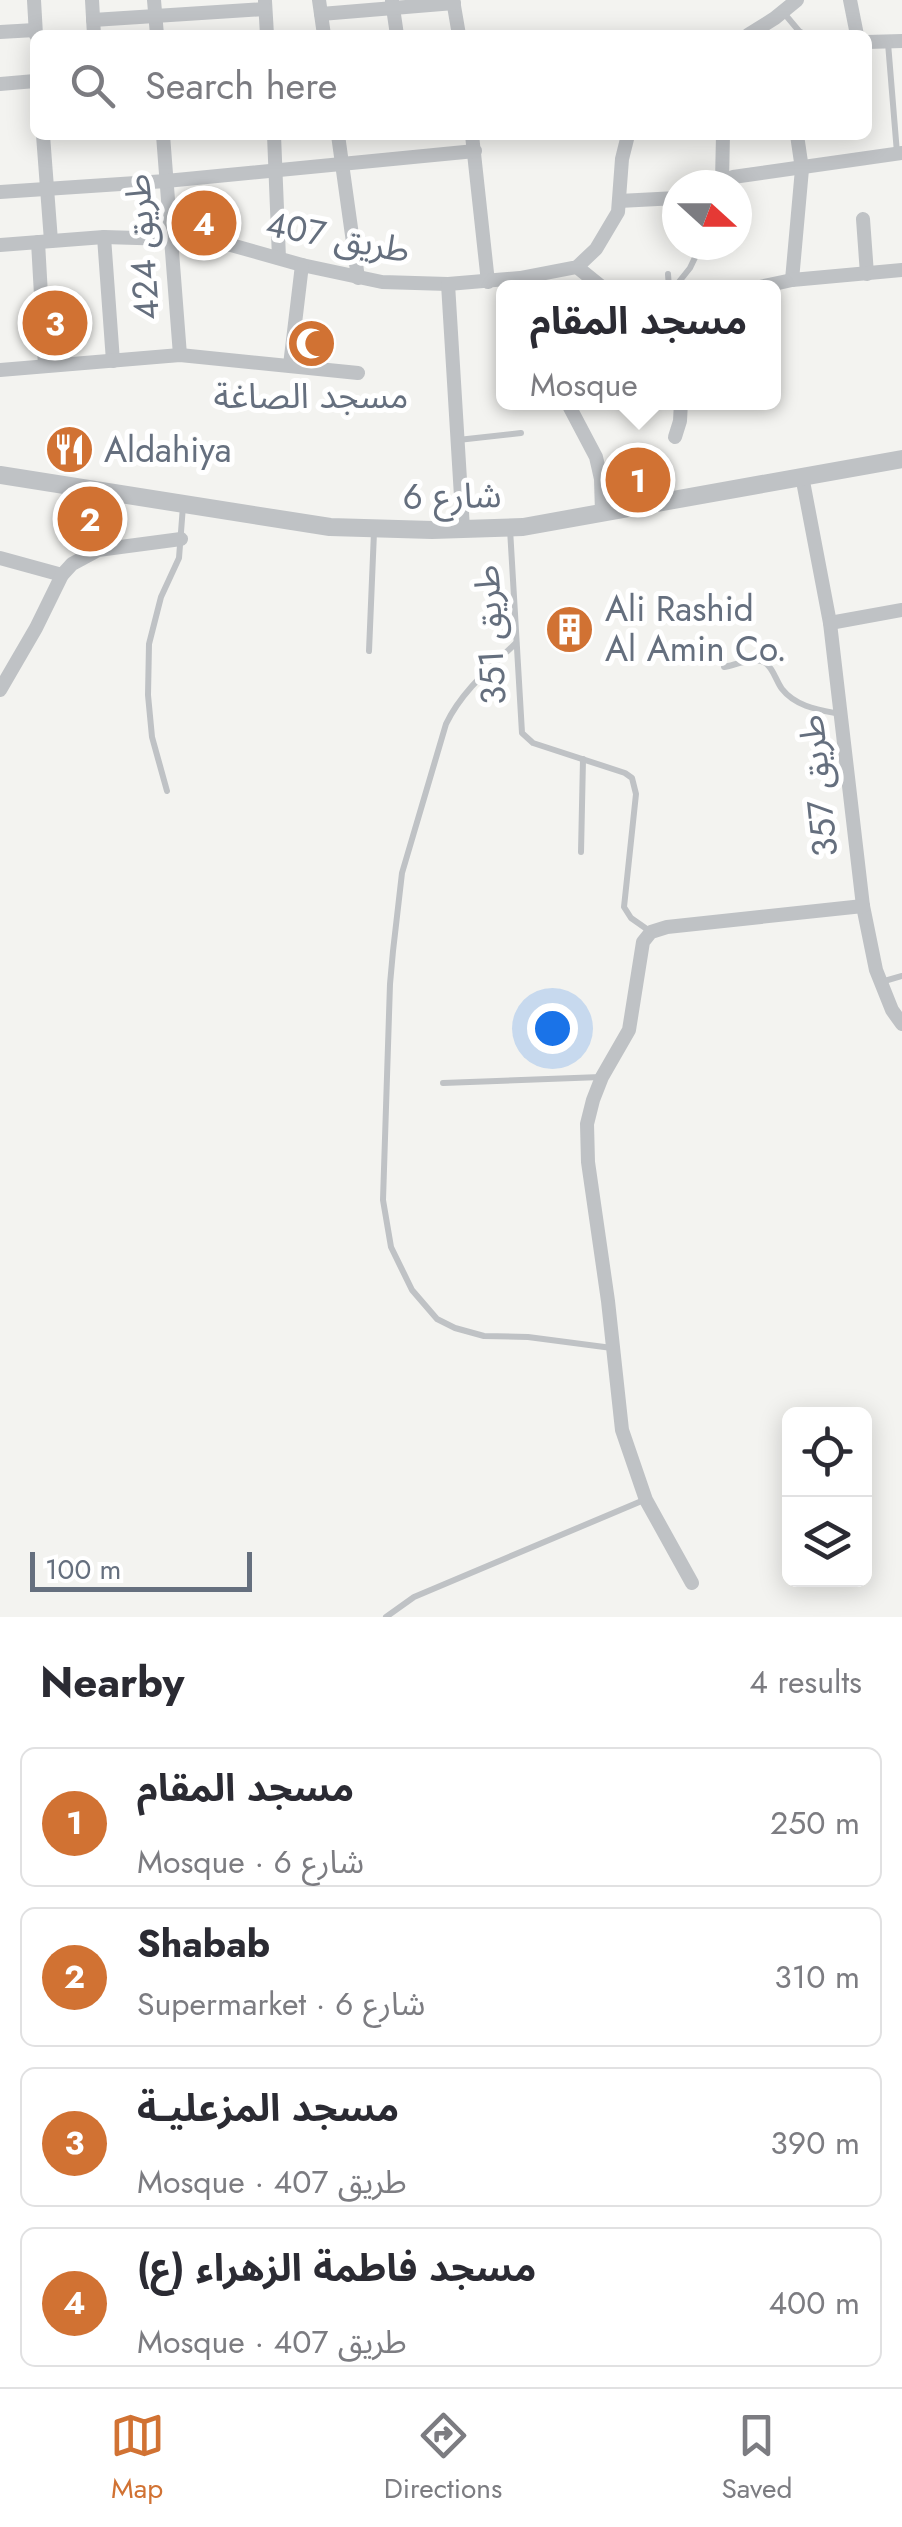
<!DOCTYPE html>
<html lang="en">
<head>
<meta charset="utf-8">
<style>
  :root { --surface:#fff; --page:#f7f7f7; --text:#2b2b33; --muted:#7c7c81; --line:#e1e1e2; --accent:#d17233 }
  body { margin:0; font-family:Jost,"Noto Sans Arabic",sans-serif; background:var(--page); color:var(--text) }
  .controls { position:absolute; right:30px; bottom:30px; display:grid; overflow:hidden; border-radius:15px; box-shadow:0 5px 25px #0003 }
  .controls button { width:90px; height:90px; display:grid; place-items:center; padding:0; border:0; border-bottom:2px solid var(--line); background:var(--surface); color:var(--text); font:50px sans-serif }
  .compass { position:absolute; left:662px; top:170px; width:90px; height:90px; border-radius:50%; background:var(--surface); box-shadow:0 5px 25px #0003; rotate:111deg }
  .scale { position:absolute; left:30px; bottom:25px; width:222px; box-sizing:border-box; padding-left:10px; border:5px solid #656f7e; border-top:0; font-size:28px; line-height:35px; white-space:nowrap; color:#656f7e; -webkit-text-stroke:8px #fff; paint-order:stroke }
  .you { position:absolute; left:552px; top:1028px; width:35px; height:35px; margin:-25px; border:8px solid #fff; border-radius:50%; background:#1a73e8; box-shadow:0 0 0 15px #1a73e833 }
  .badge { display:grid; place-items:center; width:65px; height:65px; border-radius:50%; background:var(--accent); color:#fff; font-size:32px; font-weight:700 }
  .pin { position:absolute; translate:-50% -50%; border:5px solid #fff; box-shadow:0 2px 10px #0006 }
  .popup { position:absolute; left:496px; top:280px; width:285px; height:130px; box-sizing:border-box; display:grid; place-content:center; border-radius:15px; background:var(--surface); filter:drop-shadow(0 2px 8px #0005); font-size:32px; white-space:nowrap; color:var(--muted) }
  .popup b { font-size:38px; color:var(--text) }
  .popup::after { content:''; position:absolute; left:50%; top:100%; margin-left:-20px; border:20px solid transparent; border-top-color:var(--surface) }
  .list { margin:0; padding:0; list-style:none }
  h2 { display:flex; justify-content:space-between; align-items:center; height:130px; margin:0; padding:0 40px; font-size:42px }
  h2 small { font-size:32px; font-weight:400; color:var(--muted) }
  .list li { display:grid; grid-template-columns:65px 1fr auto; gap:30px; align-items:center; box-sizing:border-box; height:140px; margin:0 20px 20px; padding:0 20px; border:2px solid var(--line); border-radius:15px }
  .list b { display:block; font-size:38px; white-space:nowrap }
  .list p { margin:0; font-size:32px; white-space:nowrap; color:var(--muted) }
  .list em { font-size:32px; font-style:normal; color:var(--muted) }
  .icon { flex:none; width:55px; height:55px; fill:none; stroke:currentColor; stroke-width:2; stroke-linecap:round; stroke-linejoin:round }
  .map { position:relative; flex:none; width:902px; height:1617px; overflow:hidden }
  .search { position:absolute; background:var(--surface); box-shadow:0 5px 25px #0003; left:30px; right:30px; top:30px; height:110px; display:flex; align-items:center; gap:25px; box-sizing:border-box; padding:0 35px; border-radius:15px; color:var(--muted); font-size:38px }
  .sheet { height:770px; background:var(--surface) }
  nav { display:flex; justify-content:space-around; align-items:center; box-sizing:border-box; height:140px; border-top:2px solid var(--line); background:var(--surface); font-size:28px; color:var(--muted) }
  nav a { display:grid; justify-items:center; gap:5px }
  nav .on { color:var(--accent) }
  .map>svg:first-child { display:block }
  .lines { fill:none; stroke-linecap:round; stroke-linejoin:round }
  .service { stroke:#bfc2c5; stroke-width:6 }
  .minor { stroke:#bfc2c5; stroke-width:14 }
  .tertiary { stroke:#bfc2c5; stroke-width:18 }
  .labels { text-anchor:middle; stroke-width:10; stroke-linejoin:round; paint-order:stroke }
  .street-label { font-size:35px; fill:#656f7e; stroke:#fff }
  .poi-label { font-size:35px; fill:#656f7e; stroke:#fff; text-anchor:start }
</style>
</head>
<body>
<div class="map">
<svg width="902" height="1617" viewBox="0 0 902 1617">
  <rect width="100%" height="100%" fill="#f3f3f0"/>
  <g class="lines">
    <g class="service">
      <path d="M783 12 799 31 806 35"/>
      <path d="M888 43 897 153"/>
      <path d="M668 274 669 288"/>
      <path d="M674 288 690 268 701 245"/>
      <path d="M458 440 521 433"/>
      <path d="M510 529 522 733 533 743 625 773 632 778 636 794 624 907 631 918 651 932"/>
      <path d="M516 643C490 668 462 691 446 724L402 873 393 951 390 984 383 1200 391 1247 412 1290 437 1319 455 1328 484 1336 528 1337 612 1348"/>
      <path d="M369 651 374 532"/>
      <path d="M724 667C735 665 754 657 764 662 773 667 776 681 782 689 796 707 820 710 840 714"/>
      <path d="M167 791 152 737 148 695 149 644 161 597 179 558 183 506"/>
      <path d="M581 852 583 759"/>
      <path d="M881 982 902 976"/>
      <path d="M443 1083 601 1077"/>
      <path d="M386 1617 414 1597 644 1500"/>
    </g>
    <g class="minor">
      <path d="M34 0 36 35"/>
      <path d="M92 0 94 35"/>
      <path d="M154 0 157 35"/>
      <path d="M319 0 324 35"/>
      <path d="M453 0 459 35"/>
      <path d="M850 0 857 35"/>
      <path d="M265 1 267 35"/>
      <path d="M392 1 397 35"/>
      <path d="M321 14 454 3"/>
      <path d="M93 20 265 9"/>
      <path d="M0 32 35 30"/>
      <path d="M748 35 775 18 797 0"/>
      <path d="M867 42 902 41"/>
      <path d="M0 84 35 81"/>
      <path d="M43 135 51 241"/>
      <path d="M163 135 180 355"/>
      <path d="M274 135 279 258"/>
      <path d="M338 135 358 278"/>
      <path d="M472 135 488 282"/>
      <path d="M722 181 723 135"/>
      <path d="M720 185 722 181 733 177 902 153"/>
      <path d="M0 192 166 181 475 151"/>
      <path d="M619 201 677 198"/>
      <path d="M863 219 867 274"/>
      <path d="M104 237 113 361"/>
      <path d="M38 242 45 366"/>
      <path d="M0 245 104 237 170 239 231 245 302 265 382 282 448 284 520 278 577 267 596 249 618 212 622 159 628 135"/>
      <path d="M577 267 603 288"/>
      <path d="M792 280 802 169 797 135"/>
      <path d="M448 284 463 529"/>
      <path d="M755 288 792 280 902 270"/>
      <path d="M290 365 302 265"/>
      <path d="M0 370 180 355 358 373"/>
      <path d="M567 402 596 457 601 479 602 513"/>
      <path d="M675 437 680 421 681 402"/>
      <path d="M802 476 830 623 863 906 876 970 892 1010 902 1024"/>
      <path d="M0 558 62 575"/>
      <path d="M830 623 902 610"/>
      <path d="M0 690 36 628 62 575 72 564 98 550 181 539"/>
      <path d="M692 1583 646 1500 622 1430 608 1301 588 1162 587 1124 593 1100 602 1077 629 1030 643 942 651 932 667 927 863 906"/>
    </g>
    <path class="tertiary" d="M0 475 330 527 432 530 523 527 902 459"/>
  </g>
  <defs>
    <symbol id="mosque-disc" viewBox="-11 -11 22 22"><circle r="9.5" fill="#d17233" stroke="#fff"/><path d="M3.5-4.9A6 6 0 1 0 3.5 4.9A5 5 0 1 1 3.5-4.9Z" fill="#fff"/></symbol>
    <symbol id="restaurant-disc" viewBox="-11 -11 22 22"><circle r="9.5" fill="#d17233" stroke="#fff"/><path d="M-5-6h1v4h1v-4h1v4h1v-4h1v5L-1.5 .5V6h-2V.5L-5-1ZM5-6V6H3V1.5H1.5Q1.5-4 5-6Z" fill="#fff"/></symbol>
    <symbol id="building-disc" viewBox="-11 -11 22 22"><circle r="9.5" fill="#d17233" stroke="#fff"/><path d="M-4-6H4V6H1V3H-1V6H-4ZM-2.5-4.3h1.7v1.8h-1.7ZM.8-4.3h1.7v1.8H.8ZM-2.5-1h1.7V.8h-1.7ZM.8-1h1.7V.8H.8Z" fill="#fff"/></symbol>
  </defs>
  <g fill-rule="evenodd">
    <use href="#mosque-disc" x="284" y="316" width="55" height="55"/>
    <use href="#restaurant-disc" x="42" y="422" width="55" height="55"/>
    <use href="#building-disc" x="542" y="602" width="55" height="55"/>
  </g>
  <g class="labels">
    <g class="street-label">
      <text transform="translate(338 237) rotate(11)" y="12">طريق 407</text>
      <text transform="translate(142 247) rotate(-94)" y="12">طريق 424</text>
      <text transform="translate(452 496) rotate(-1)" y="12">شارع 6</text>
      <text transform="translate(490 635) rotate(-93)" y="12">طريق 351</text>
      <text transform="translate(818 786) rotate(-96)" y="12">طريق 357</text>
    </g>
    <g class="poi-label">
      <text x="311" y="408" text-anchor="middle">مسجد الصاغة</text>
      <text x="104" y="462">Aldahiya</text>
      <text x="605" y="621">Ali Rashid<tspan x="605" dy="40">Al Amin Co.</tspan></text>
    </g>
  </g>
</svg>
<div class="controls">
<button><svg class="icon" aria-label="locate" viewBox="0 0 24 24"><circle cx="12" cy="12" r="6"/><path d="M12 2v4M12 18v4M2 12h4M18 12h4"/></svg></button>
<button><svg class="icon" aria-label="layers" viewBox="0 0 24 24"><path d="M12 4l9 5-9 5-9-5zM3 14l9 5 9-5"/></svg></button>
</div>
<svg class="compass" viewBox="-18 -18 36 36"><path d="M0-13l5 13h-10z" fill="#e53935"/><path d="M0 13l5-13h-10z" fill="#7c7c81"/></svg>
<div class="scale">100 m</div>
<div class="you"></div>
<div class="pin badge" style="left:638px;top:480px">1</div>
<div class="popup"><b>مسجد المقام</b>Mosque</div>
<div class="pin badge" style="left:90px;top:519px">2</div>
<div class="pin badge" style="left:55px;top:323px">3</div>
<div class="pin badge" style="left:204px;top:223px">4</div>
<div class="search"><svg class="icon" aria-label="search" viewBox="0 0 24 24"><circle cx="10" cy="10" r="6"/><path d="M15 15l6 6"/></svg>Search here</div>
</div>
<section class="sheet">
<h2>Nearby<small>4 results</small></h2>
<ul class="list">
<li><span class="badge">1</span><div><b>مسجد المقام</b><p>Mosque · شارع 6</p></div><em>250 m</em></li>
<li><span class="badge">2</span><div><b>Shabab</b><p>Supermarket · شارع 6</p></div><em>310 m</em></li>
<li><span class="badge">3</span><div><b>مسجد المزعليـة</b><p>Mosque · طريق 407</p></div><em>390 m</em></li>
<li><span class="badge">4</span><div><b>مسجد فاطمة الزهراء (ع)</b><p>Mosque · طريق 407</p></div><em>400 m</em></li>
</ul>
</section>
<nav>
<a class="on"><svg class="icon" aria-label="map" viewBox="0 0 24 24"><path d="M3 6l6-2 6 2 6-2v14l-6 2-6-2-6 2zM9 4v14M15 6v14"/></svg>Map</a>
<a><svg class="icon" aria-label="directions" viewBox="0 0 24 24"><path d="M12 3l9 9-9 9-9-9zM9 14v-3h6M13 9l2 2-2 2"/></svg>Directions</a>
<a><svg class="icon" aria-label="saved" viewBox="0 0 24 24"><path d="M7 4h10v16l-5-4-5 4z"/></svg>Saved</a>
</nav>
</body>
</html>
